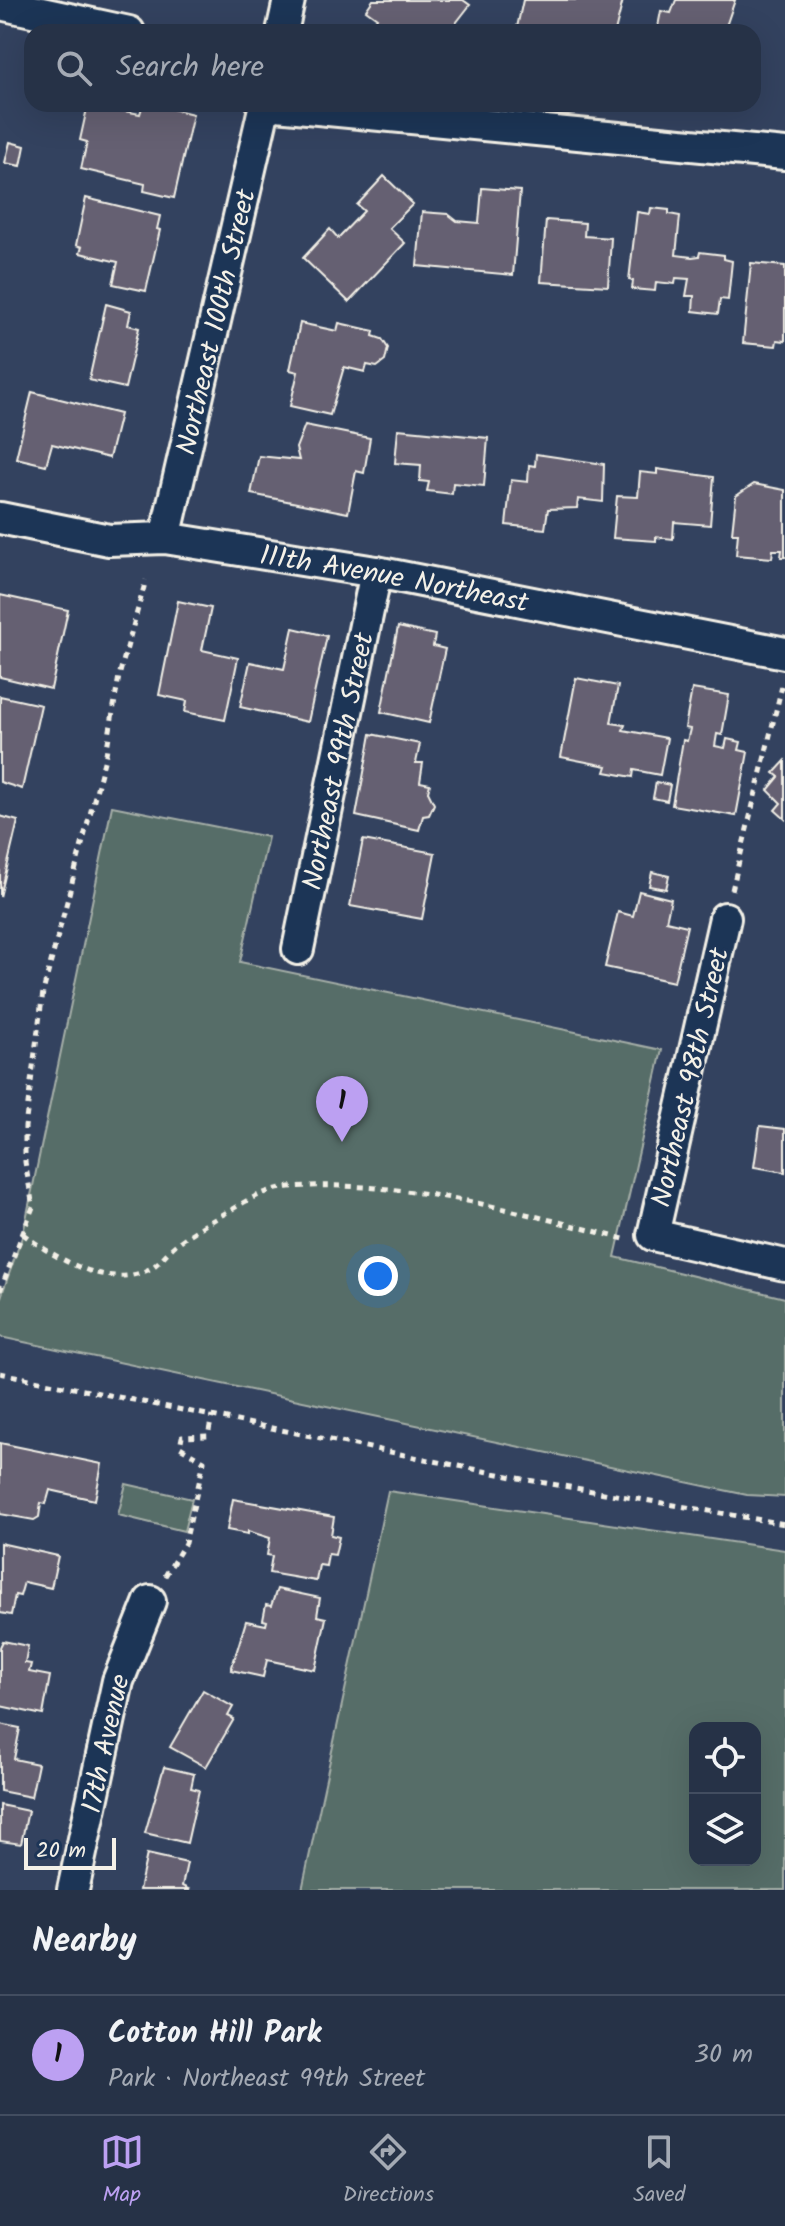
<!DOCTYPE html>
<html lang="en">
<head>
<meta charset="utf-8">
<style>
  :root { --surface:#263247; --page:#2e3a4e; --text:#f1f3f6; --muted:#a4aab4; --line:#424d60; --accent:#bca0f2 }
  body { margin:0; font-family:Kalam,sans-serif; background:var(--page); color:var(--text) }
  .controls { position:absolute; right:24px; bottom:24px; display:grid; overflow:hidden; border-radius:16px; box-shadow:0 8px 32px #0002 }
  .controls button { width:72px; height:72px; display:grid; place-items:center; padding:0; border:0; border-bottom:2px solid var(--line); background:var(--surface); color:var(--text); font:40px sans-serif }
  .scale { position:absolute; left:24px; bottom:20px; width:92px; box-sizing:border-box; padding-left:8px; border:4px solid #f4f1e8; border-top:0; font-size:22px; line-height:28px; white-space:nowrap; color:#f4f1e8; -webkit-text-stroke:6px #1d3557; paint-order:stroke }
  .you { position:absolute; left:378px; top:1276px; width:28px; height:28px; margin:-20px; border:6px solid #fff; border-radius:50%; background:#1a73e8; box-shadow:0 0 0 12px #1a73e833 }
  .badge { display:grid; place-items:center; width:52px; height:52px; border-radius:50%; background:var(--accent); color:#111; font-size:26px; font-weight:700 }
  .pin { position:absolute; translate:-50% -66px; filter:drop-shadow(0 2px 4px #0008) }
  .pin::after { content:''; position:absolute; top:42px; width:28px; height:24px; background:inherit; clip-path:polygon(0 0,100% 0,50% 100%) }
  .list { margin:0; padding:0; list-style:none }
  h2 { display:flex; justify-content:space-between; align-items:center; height:104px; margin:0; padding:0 32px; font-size:34px }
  h2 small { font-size:26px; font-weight:400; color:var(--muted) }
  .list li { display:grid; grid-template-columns:52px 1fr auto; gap:24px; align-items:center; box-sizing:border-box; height:120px; padding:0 32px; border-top:2px solid var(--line) }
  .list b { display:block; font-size:30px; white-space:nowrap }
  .list p { margin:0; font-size:26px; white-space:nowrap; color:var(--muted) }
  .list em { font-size:26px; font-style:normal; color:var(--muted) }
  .icon { flex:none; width:44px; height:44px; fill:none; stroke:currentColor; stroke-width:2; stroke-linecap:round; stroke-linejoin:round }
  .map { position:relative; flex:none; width:785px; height:1890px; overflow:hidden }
  .search { position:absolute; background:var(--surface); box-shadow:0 8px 32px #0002; left:24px; right:24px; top:24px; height:88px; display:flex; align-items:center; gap:20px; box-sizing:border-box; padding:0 28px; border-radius:24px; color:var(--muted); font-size:30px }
  .sheet { height:224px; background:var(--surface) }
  nav { display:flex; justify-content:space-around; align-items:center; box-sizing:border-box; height:112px; border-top:2px solid var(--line); background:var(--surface); font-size:22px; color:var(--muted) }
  nav a { display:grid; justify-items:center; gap:4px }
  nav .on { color:var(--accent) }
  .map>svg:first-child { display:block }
  .green { fill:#576d68; stroke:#a6afa8; stroke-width:2; fill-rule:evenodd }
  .building { fill:#656072; stroke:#f4f1e8; stroke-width:2 }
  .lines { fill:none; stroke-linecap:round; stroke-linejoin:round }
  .minor-casing { stroke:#f4f1e8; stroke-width:36 }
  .path { stroke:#f4f1e8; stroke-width:5; stroke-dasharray:6 6; stroke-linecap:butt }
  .minor { stroke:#1d3557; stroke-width:30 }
  .labels { text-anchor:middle; stroke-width:6; stroke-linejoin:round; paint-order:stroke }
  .street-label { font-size:28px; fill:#f4f1e8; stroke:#1d3557 }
</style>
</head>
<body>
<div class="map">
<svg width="785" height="1890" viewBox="0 0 785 1890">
  <rect width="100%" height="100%" fill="#33425f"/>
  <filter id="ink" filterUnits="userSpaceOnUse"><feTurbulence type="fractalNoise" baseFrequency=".0125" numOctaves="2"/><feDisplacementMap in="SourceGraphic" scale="16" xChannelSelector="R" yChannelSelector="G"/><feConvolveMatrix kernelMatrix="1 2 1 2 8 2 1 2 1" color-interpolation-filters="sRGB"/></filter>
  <g filter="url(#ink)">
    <g class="green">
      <path d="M112 806 268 837 240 962 662 1050 615 1257 785 1298V1497L747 1495 0 1337V1300L23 1234Z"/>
      <path d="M126 1484 192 1499 184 1531 118 1515Z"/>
      <path d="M388 1491 785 1550V1890H302ZM755 1728V1860H695V1728Z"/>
    </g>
    <g class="building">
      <path d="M373 0H463L470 5 449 32H419L414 28 411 32H384L373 24 377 18 366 10Z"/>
      <path d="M523 0H623L615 32H516Z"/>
      <path d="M676 0H735L724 32H657L661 11 671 13Z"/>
      <path d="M88 104 140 114 143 104H152L193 114 174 198 144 191 145 184 81 169 87 142 80 140Z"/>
      <path d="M10 142 25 146 21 166 5 163Z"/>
      <path d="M384 176 413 204 389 228 405 243 349 302 303 258 330 229 338 238 364 211 357 205Z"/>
      <path d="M482 188 520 191 513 275 417 266 422 212 448 214 457 221 479 223Z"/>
      <path d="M86 198 160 216 157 229 160 230 146 291 113 284 118 262 80 253 82 247 76 245Z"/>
      <path d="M651 208 669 210V214L680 216 676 255 692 257 699 256 700 252 724 255V259L732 261 728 300 720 299 718 314 693 311 694 296H686L689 279 676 278 675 284 656 282 655 291 632 289 633 281 629 280 637 212 650 214Z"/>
      <path d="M546 220 585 223 584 236 611 238 608 286 541 282Z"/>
      <path d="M751 263 785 266V341L777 340 776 346 743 343Z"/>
      <path d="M106 304 131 311 128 325 139 328 125 388 89 380Z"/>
      <path d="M300 323 337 331 339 323 374 331 373 336 382 339 388 348 385 361 377 367 367 365 365 372 344 367 330 415 290 406 298 372 290 370Z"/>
      <path d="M32 392 120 414 109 458 52 444 46 465 16 458Z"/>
      <path d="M305 425 370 438 364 473 356 471 348 513 251 494 259 456 299 460 296 448Z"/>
      <path d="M398 429 488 438 484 486 453 483 452 494 427 491 429 482 420 481 421 465 395 463Z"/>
      <path d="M536 454 604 464 603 502 578 499 577 508 548 509 545 529 506 525 511 480 528 482 529 465 535 466Z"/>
      <path d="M657 469 714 477 710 525 674 522 673 539 656 537V541L613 538 617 496 638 497 640 472 657 474Z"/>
      <path d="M754 484 785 490V557H781L782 550H773L772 558 736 555 738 533H732L736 496Z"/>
      <path d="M0 595 68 610 51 689 0 677Z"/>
      <path d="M178 601 211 608 202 650 238 658 225 720 185 712 187 701 159 695Z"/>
      <path d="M398 627 435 635 433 646 445 649 429 723 381 712Z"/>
      <path d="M293 628 327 636 308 722 240 707 250 662 284 669Z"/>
      <path d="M576 678 618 686 611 723 625 725 623 730 667 738 660 775 634 770 633 777 605 772 607 766 561 757Z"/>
      <path d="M692 689 729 695 722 735 717 734 715 746 725 748 727 739 741 742 739 750 748 752 736 816 672 805 683 740 687 741 690 729 685 728Z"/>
      <path d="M0 696 41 705 22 789 0 782Z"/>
      <path d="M371 734 420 744 416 763H423L420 782 430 784 428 792 434 804 429 815 423 816 419 830 356 816Z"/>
      <path d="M785 761V819L775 810 781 803 768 790 779 777 774 773Z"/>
      <path d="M656 782 670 785 667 801 653 798Z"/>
      <path d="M0 816 18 821 0 897Z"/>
      <path d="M363 840 435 853 422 919 350 906Z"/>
      <path d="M652 872 669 876 666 889 649 886Z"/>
      <path d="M639 891 671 899 666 921 687 926 674 982 605 967 618 912 633 916Z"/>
      <path d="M760 1126 785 1129V1172L754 1167Z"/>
      <path d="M0 1443 102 1464 95 1500 50 1490 46 1504 41 1503 39 1517 34 1520 0 1514Z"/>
      <path d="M233 1499 334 1517 331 1535 339 1537 335 1555 328 1554 326 1566 319 1565 316 1581 269 1573 272 1556 267 1555 270 1538 248 1531V1534L227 1530Z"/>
      <path d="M0 1543 58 1556 51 1588 24 1582 20 1596 15 1595 11 1615 0 1613Z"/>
      <path d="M277 1589 320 1598 317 1616 326 1618 315 1670 267 1660 263 1677 231 1670 246 1621 266 1625 267 1621 263 1620 266 1605 271 1606Z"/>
      <path d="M3 1641 28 1646 25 1663 31 1664 29 1672 50 1676 43 1715 0 1706V1647Z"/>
      <path d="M203 1690 233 1707 228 1716 234 1719 206 1767 170 1747Z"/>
      <path d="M0 1724 20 1728 14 1759 38 1764 31 1797 0 1791Z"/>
      <path d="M164 1767 194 1774 191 1788 199 1790 187 1843 145 1833Z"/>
      <path d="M0 1805 28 1811 21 1844 0 1841Z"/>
      <path d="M147 1854 187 1863 182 1886 190 1890H139Z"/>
    </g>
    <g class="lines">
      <defs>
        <g id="minor">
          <path d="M0 4 129 32"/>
          <path d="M282 32 289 0"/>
          <path d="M266 104 785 154"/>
          <path id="s1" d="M0 518 109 540 165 538 376 572 785 653"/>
          <path id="s2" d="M165 538 265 104"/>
          <path d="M725 918 653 1235 785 1265"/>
          <path id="s3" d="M298 949 376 572"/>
          <path id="s4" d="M73 1890 118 1681 150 1601"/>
        </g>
      </defs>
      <use href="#minor" class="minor-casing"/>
      <g class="path">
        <path d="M732 890 783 682"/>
        <path d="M23 1234C55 1258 111 1292 151 1268 161 1262 168 1250 178 1243 193 1231 212 1221 229 1211 249 1199 267 1189 290 1187 404 1179 516 1211 624 1239"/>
        <path d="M0 1291 33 1207 25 1162V1127L43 992 106 754 119 676 146 580"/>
        <path d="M0 1373 528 1480 785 1524"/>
        <path d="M165 1576 185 1543 204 1461 180 1447 182 1437 208 1436 212 1416"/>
      </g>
      <use href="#minor" class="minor"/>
    </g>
  </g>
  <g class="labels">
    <g class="street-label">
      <text dy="10" stroke="none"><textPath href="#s2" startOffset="222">Northeast 100th Street</textPath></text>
      <text dy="10" stroke="none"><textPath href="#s1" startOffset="400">111th Avenue Northeast</textPath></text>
      <text dy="10" stroke="none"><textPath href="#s3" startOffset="192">Northeast 99th Street</textPath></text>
      <text transform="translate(689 1077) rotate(-77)" y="10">Northeast 98th Street</text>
      <text dy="10" stroke="none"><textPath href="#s4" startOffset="150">17th Avenue</textPath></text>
    </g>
  </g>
</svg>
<div class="controls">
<button><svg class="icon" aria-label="locate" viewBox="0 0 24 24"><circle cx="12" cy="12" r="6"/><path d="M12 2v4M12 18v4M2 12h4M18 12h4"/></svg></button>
<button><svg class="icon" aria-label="layers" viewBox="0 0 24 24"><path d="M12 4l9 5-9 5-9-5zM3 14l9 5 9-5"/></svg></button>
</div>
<div class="scale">20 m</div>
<div class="you"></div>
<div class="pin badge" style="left:342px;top:1142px">1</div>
<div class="search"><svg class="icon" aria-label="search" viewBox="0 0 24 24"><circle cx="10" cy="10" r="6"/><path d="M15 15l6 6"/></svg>Search here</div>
</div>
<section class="sheet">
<h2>Nearby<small></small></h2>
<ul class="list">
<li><span class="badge">1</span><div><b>Cotton Hill Park</b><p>Park · Northeast 99th Street</p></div><em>30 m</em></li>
</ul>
</section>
<nav>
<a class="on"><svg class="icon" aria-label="map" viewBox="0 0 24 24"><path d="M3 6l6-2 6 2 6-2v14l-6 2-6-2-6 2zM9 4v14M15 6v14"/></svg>Map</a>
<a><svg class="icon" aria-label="directions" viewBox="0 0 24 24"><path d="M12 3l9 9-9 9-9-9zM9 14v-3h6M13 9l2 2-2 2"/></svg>Directions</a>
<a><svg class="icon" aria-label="saved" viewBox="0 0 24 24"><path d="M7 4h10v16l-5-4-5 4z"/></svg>Saved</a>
</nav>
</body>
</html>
